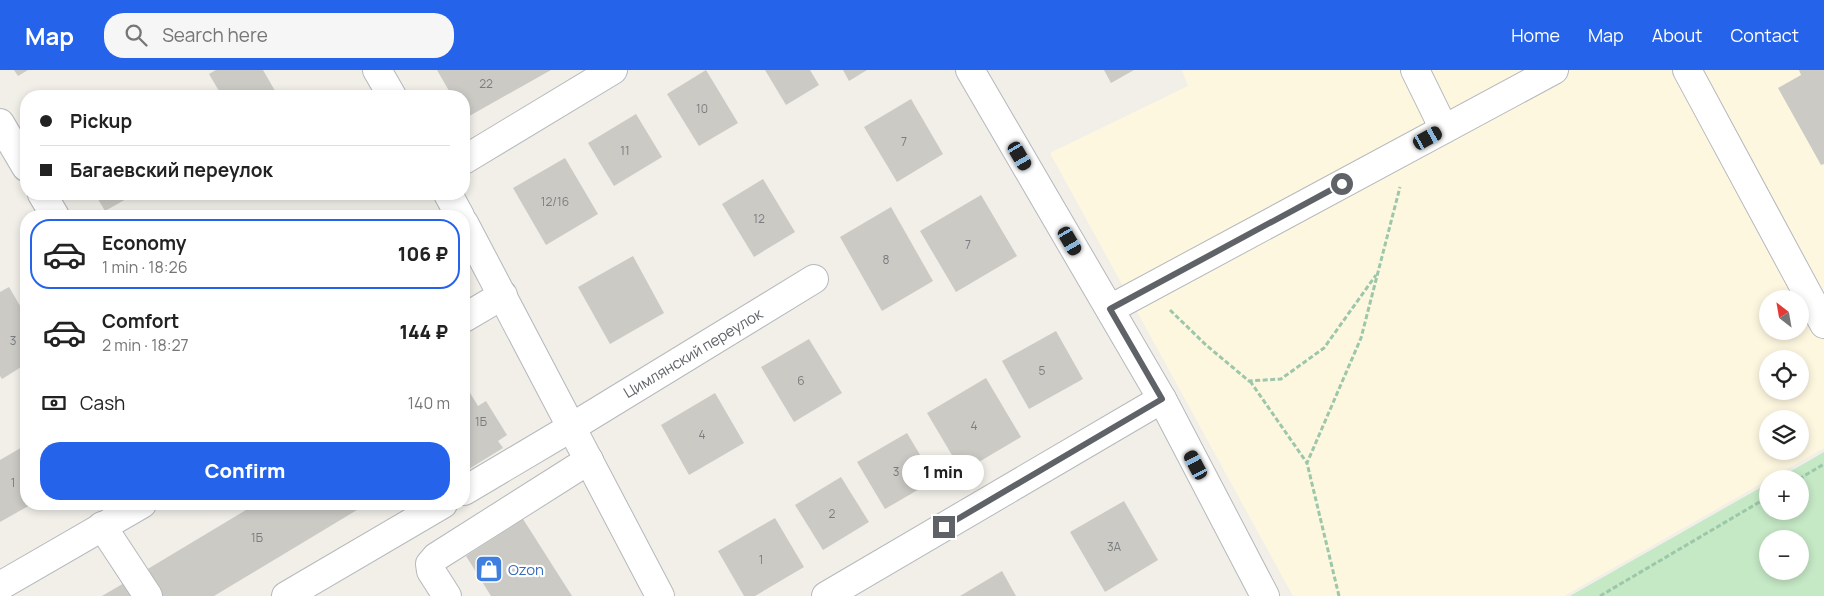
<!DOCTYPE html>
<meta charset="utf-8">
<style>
:root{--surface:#fff;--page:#f6f6f6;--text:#222;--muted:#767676;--line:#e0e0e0;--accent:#2563eb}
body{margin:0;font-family:Manrope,sans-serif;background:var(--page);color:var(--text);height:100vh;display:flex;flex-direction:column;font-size:19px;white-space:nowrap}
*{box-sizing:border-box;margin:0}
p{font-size:16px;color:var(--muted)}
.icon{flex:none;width:28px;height:28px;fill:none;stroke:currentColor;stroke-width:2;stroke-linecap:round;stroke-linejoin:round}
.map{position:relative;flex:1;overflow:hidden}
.drawer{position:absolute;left:20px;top:140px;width:450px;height:300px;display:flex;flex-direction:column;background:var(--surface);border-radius:20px;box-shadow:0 2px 8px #0003}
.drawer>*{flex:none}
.guide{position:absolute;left:20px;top:20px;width:450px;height:110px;border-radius:20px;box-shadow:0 2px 8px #0003;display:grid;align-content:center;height:110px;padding:0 20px;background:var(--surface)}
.needle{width:32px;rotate:329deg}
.tools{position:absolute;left:1759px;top:220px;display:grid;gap:10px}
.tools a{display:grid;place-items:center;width:50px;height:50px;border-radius:50%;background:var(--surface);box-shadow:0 2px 8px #0003;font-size:25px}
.end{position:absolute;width:22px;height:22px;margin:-11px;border:6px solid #5f6368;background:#fff;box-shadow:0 0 0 2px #fff}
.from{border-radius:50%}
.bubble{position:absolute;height:35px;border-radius:18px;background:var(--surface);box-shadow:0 2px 8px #0003;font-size:16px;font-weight:800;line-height:35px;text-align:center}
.car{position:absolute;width:15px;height:30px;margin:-15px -8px;border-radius:6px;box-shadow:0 0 4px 1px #0007;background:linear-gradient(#222 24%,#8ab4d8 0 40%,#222 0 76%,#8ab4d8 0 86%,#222 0)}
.guide b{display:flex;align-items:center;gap:18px;height:48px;font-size:19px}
.guide b+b{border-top:1px solid var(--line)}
.guide i{width:12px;height:12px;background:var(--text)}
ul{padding:9px 0 0;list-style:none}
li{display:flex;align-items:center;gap:15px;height:70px;margin:0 10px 8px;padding:0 10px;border:2px solid transparent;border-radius:20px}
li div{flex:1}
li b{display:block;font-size:19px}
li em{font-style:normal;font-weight:800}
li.current{border-color:var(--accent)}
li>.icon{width:45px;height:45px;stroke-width:1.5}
.pay{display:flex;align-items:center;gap:12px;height:55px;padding:0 20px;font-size:19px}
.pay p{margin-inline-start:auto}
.action{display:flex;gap:10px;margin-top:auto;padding:10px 20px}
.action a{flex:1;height:58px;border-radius:20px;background:var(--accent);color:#fff;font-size:20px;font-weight:800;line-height:58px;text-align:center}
header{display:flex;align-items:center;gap:30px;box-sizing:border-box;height:70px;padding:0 25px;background:var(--accent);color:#fff}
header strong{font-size:24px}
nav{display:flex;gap:28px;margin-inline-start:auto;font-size:18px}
.search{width:350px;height:45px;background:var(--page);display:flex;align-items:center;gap:12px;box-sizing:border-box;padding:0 18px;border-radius:20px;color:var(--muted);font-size:19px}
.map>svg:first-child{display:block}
.commercial{fill:#fef7e0;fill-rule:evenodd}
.green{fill:#c5e8c5;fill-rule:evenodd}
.building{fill:#cccac5}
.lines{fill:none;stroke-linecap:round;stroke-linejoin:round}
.minor-casing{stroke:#b5b8bc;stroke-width:30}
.path{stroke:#9cc7a9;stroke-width:3;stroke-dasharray:5 2.5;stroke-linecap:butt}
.minor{stroke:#fff;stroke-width:28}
.route{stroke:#5f6368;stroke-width:6}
.labels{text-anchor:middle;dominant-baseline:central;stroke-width:4.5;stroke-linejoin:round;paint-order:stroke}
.number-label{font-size:12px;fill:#7a7d7f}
.street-label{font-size:15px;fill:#5f6368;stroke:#fff}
.shop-label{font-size:15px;fill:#366cbe;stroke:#fff;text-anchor:start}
</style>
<header>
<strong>Map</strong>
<div class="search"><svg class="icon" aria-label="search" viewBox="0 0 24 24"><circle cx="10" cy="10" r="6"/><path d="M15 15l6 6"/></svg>Search here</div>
<nav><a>Home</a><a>Map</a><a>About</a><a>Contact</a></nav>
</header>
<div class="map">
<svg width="1824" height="526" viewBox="0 0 1824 526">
<rect width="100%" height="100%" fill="#f1efe8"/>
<!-- commercial -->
<path class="commercial" d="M1182 0H1824V378L1564 526H1293L1050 83 1188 16ZM1768 229H1800V261H1768ZM1768 289H1800V321H1768ZM1768 349H1800V381H1768Z"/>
<!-- green -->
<path class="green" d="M1824 382V526H1570L1767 414 1768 441H1800V409H1777ZM1768 469H1800V501H1768Z"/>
<!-- building -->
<g class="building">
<path d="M14 0H28L18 6Z"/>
<path d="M216 0H263L278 26H222L209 4Z"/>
<path d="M437 0H551L464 49V26H452Z"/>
<path d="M706 0 738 53 699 76 667 24Z"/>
<path d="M765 0H810L819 15 786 35Z"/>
<path d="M843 0H867L849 11Z"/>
<path d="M1104 0H1134L1111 13Z"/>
<path d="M1799 0H1824V94L1821 95 1778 18 1801 5Z"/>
<path d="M911 29 943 84 897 112 864 57Z"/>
<path d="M636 44 662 87 614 116 588 73Z"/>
<path d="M565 88 598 144 546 175 513 118Z"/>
<path d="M763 109 795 162 754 187 722 134Z"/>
<path d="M95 124H135L105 141Z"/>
<path d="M981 125 1017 186 956 222 920 161Z"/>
<path d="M891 137 933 211 882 241 840 167Z"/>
<path d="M633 186 664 243 610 274 578 217Z"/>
<path d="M9 217 26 246V294L2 309 0 306V222Z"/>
<path d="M1056 261 1083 309 1029 339 1002 291Z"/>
<path d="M809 269 842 323 794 352 761 297Z"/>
<path d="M986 308 1021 367 962 402 927 343Z"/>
<path d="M464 313 478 336 486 331 507 365 498 371 503 378 464 402Z"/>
<path d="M715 323 744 373 689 405 661 355Z"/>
<path d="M907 363 935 410 885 439 857 392Z"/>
<path d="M24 376 26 380V434H32L0 452V390Z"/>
<path d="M841 407 869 452 823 480 795 435Z"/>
<path d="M1124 431 1158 490 1105 522 1070 462Z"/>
<path d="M256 434H367L214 526H163L146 500Z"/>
<path d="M775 448 804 497 755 526H744L718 481Z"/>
<path d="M523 449 572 526H491L466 486Z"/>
<path d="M1002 501 1016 526H960Z"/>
<path d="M131 509 141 526H102Z"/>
</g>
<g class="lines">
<!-- minor casing -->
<g class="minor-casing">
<g id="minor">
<path d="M377 0 392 26"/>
<path d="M970 0 1162 329 1265 526"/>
<path d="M1415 0 1444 59"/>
<path d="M1687 0 1824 254"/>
<path d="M0 53 26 97"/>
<path d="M464 90 613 0"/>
<path d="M42 124 55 146"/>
<path d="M448 124 460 146"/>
<path d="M464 153 660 526"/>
<path d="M1110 239 1554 0"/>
<path d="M464 248 503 225"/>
<path d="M464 421 572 357 814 209"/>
<path d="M102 456 148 526"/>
<path d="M0 516 142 434"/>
<path d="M286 526 443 434"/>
<path d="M447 526 431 501 430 494 436 487 589 390"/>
<path d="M826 526 1162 329"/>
</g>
</g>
<!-- path -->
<g class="path">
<path d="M1170 240 1206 275 1249 311 1281 309 1324 278 1376 205"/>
<path d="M1250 311 1307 393"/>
<path d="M1799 409 1824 394"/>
<path d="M1339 526 1307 393 1361 268 1400 117"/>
<path d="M1600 526 1768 427"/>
</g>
<!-- minor -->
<use href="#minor" class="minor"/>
</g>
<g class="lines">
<!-- route -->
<path class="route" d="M944 457 1162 329 1110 239 1342 114"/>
</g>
<!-- icons -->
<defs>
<g id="shop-square" transform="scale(1.4375)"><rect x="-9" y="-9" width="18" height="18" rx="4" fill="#3f7fe0" stroke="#fff"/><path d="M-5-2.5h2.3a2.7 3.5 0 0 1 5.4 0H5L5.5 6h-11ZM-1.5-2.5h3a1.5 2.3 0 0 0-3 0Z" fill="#fff"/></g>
</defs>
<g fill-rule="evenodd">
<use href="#shop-square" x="489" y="499"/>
</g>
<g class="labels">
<!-- number labels -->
<g class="number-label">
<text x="486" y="13">22</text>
<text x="702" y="38">10</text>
<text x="904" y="71">7</text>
<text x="625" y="80">11</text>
<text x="555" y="131">12/16</text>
<text x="759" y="148">12</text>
<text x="968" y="174">7</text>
<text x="886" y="189">8</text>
<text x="13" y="270">3</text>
<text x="1042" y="300">5</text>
<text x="801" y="310">6</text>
<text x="481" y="351">1Б</text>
<text x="974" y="355">4</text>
<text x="702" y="364">4</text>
<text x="896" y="401">3</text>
<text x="13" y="412">1</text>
<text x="832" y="443">2</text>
<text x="257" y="467">1Б</text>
<text x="1114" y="476">3А</text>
<text x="761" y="489">1</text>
</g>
<!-- street labels -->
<g class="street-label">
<text transform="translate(693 283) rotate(-31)">Цимлянский переулок</text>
</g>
<!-- shop labels -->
<g class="shop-label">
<text x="508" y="499">Ozon</text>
</g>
</g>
</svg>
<div class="tools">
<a><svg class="needle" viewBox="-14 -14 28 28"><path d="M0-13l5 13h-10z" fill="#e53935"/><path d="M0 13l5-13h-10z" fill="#767676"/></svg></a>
<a><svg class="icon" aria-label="locate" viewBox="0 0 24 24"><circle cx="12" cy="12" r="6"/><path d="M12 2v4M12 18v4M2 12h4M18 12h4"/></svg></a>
<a><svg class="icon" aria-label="layers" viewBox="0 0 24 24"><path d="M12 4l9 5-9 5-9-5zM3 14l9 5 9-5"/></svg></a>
<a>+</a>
<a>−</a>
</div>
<i class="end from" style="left:1342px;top:114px"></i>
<i class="end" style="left:944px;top:457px"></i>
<div class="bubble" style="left:902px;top:385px;width:82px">1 min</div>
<i class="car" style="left:1428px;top:68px;rotate:61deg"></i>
<i class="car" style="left:1020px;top:86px;rotate:150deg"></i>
<i class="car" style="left:1070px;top:171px;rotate:150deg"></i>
<i class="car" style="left:1196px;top:395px;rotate:332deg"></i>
<div class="guide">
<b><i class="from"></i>Pickup</b>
<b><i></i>Багаевский переулок</b>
</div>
<section class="drawer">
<ul>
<li class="current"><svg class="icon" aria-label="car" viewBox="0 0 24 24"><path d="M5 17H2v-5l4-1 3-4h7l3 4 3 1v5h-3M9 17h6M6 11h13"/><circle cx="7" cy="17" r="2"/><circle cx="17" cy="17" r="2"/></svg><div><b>Economy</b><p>1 min · 18:26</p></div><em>106 ₽</em></li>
<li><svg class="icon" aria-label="car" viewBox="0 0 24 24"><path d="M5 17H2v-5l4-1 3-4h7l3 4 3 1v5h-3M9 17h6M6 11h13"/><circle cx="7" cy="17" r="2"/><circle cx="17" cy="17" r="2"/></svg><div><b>Comfort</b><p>2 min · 18:27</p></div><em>144 ₽</em></li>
</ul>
<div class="pay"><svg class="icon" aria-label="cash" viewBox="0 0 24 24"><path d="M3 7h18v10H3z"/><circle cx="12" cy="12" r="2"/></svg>Cash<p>140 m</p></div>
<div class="action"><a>Confirm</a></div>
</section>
</div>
